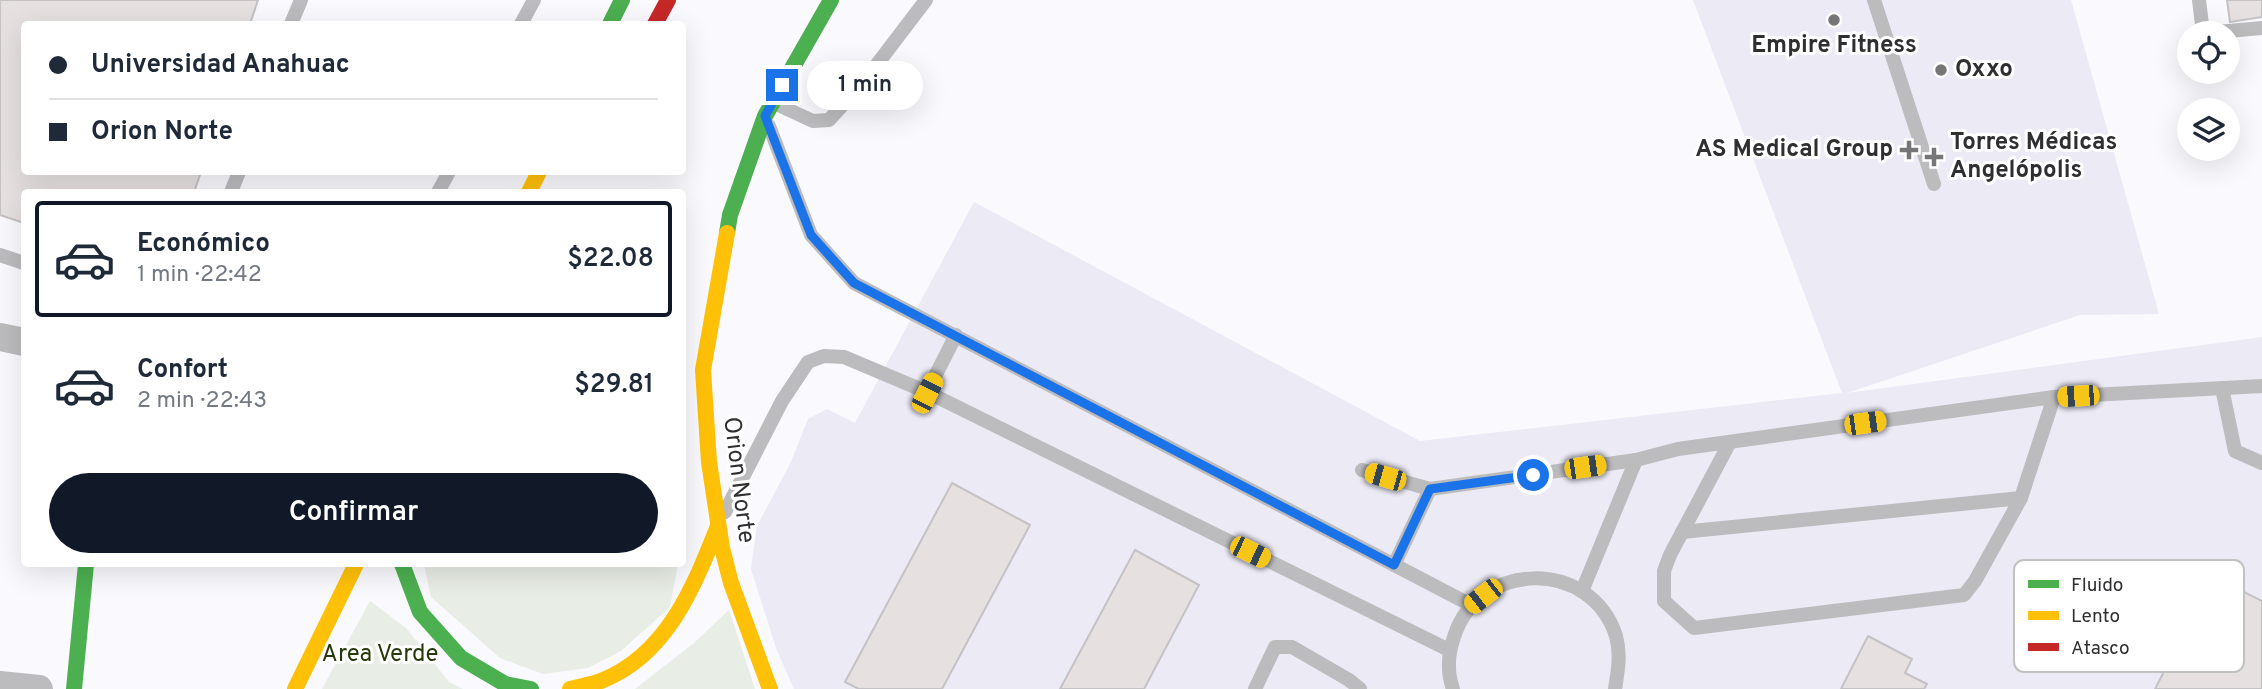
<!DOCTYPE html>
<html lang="es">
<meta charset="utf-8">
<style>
:root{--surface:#fff;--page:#f6f6f7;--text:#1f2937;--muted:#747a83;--line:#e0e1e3;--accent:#111827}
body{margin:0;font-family:Overpass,sans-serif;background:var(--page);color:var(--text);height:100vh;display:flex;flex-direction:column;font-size:26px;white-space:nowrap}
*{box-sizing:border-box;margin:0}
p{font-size:23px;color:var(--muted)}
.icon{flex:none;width:38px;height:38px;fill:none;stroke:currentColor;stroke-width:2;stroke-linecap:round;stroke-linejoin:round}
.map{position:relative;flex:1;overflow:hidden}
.panel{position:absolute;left:21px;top:189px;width:665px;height:378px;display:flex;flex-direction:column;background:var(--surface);border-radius:7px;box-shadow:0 7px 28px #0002}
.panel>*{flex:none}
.guide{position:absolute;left:21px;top:21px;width:665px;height:154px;border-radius:7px;box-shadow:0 7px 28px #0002;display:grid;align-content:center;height:154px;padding:0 28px;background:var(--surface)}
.buttons{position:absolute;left:2177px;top:21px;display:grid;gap:14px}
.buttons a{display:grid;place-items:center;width:63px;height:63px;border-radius:50%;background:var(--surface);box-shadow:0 7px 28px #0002;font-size:35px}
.end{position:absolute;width:32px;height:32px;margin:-16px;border:9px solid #1a73e8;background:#fff;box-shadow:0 0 0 4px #fff}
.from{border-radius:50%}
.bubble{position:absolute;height:49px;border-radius:24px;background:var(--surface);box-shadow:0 7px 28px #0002;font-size:23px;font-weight:600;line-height:49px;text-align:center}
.car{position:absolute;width:21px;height:42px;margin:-21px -10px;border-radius:9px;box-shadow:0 0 5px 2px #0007;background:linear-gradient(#f5c518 24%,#345 0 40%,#f5c518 0 76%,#345 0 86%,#f5c518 0)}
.guide b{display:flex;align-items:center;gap:24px;height:66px;font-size:26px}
.guide b+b{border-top:2px solid var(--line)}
.guide i{width:18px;height:18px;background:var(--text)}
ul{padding:12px 0 0;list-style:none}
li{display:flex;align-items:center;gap:21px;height:116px;margin:0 14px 10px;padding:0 14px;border:4px solid transparent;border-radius:7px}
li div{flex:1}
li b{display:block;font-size:26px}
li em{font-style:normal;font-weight:600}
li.selected{border-color:var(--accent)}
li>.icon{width:63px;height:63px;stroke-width:1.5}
.primary-button{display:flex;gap:14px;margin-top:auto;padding:14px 28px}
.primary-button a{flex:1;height:80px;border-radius:42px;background:var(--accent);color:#fff;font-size:28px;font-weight:600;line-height:80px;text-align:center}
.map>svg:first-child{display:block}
.built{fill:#ebeaf5}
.green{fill:#e8ede5}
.building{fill:#e6e0e1;stroke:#c4c2c4;stroke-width:2}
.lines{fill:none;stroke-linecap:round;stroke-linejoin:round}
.lane{stroke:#bcbbbd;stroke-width:14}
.street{stroke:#bcbbbd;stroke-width:28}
.fast{stroke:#4caf50;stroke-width:16}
.slow{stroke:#ffc107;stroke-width:16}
.jam{stroke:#c62828;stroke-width:16}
.route{stroke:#1a73e8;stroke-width:9}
.poi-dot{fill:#767679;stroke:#fff;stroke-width:2.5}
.labels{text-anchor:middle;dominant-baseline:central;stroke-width:6;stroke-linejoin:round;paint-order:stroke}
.poi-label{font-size:24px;font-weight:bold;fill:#2f2f32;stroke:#fff;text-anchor:start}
.street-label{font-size:24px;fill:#2f2f32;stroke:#fff}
.park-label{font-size:24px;fill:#27390b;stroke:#fff}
.key{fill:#fff;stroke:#c1c1c2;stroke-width:2}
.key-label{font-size:19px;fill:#2f2f32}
</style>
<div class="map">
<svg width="2262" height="689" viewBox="0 0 2262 689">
<rect width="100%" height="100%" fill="#f9f9fe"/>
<!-- built -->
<path class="built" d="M1693 0H2071L2159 314 2080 315 1847 393 2262 337V689H794L776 648 751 569 757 526 791 462 808 419 827 409 855 423 974 202 1420 441 1842 393Z"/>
<!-- green -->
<g class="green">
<path d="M424 564H678L670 607 621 651 588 668 543 674 500 658 431 597Z"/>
<path d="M370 601 406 628 449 682 463 689H322Z"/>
<path d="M729 610 755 689H635L694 643Z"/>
</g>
<!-- building -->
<g class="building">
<path d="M0 0H258L250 24H24V172H201L194 192H24V223L0 215Z"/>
<path d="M2227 0H2262V17L2230 22Z"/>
<path d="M952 483 1030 525 942 689H859L845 682Z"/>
<path d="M1135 550 1199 585 1144 689H1060Z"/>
<path d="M2213 576 2262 601V689H2155Z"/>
<path d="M1868 636 1912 659 1905 673 1927 684 1924 689H1841Z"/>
</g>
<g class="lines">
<!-- lane -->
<g class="lane">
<path d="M1874 0 1934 184"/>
<path d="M2199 0 2203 33"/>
<path d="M291 24 301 0"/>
<path d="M521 24 534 0"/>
<path d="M2206 33 2262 28"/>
<path d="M774 103 813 121 829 120 862 84 926 0"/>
<path d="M769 126 811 235 854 283 1471 605"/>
<path d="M231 192 239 172"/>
<path d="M438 192 449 172"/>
<path d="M0 255 24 263"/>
<path d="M2222 388 2235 451 2262 463"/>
<path d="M927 392 956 335"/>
<path d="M1730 442 1670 555 1664 571V601L1694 628 1964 595 1975 581 2021 498 2054 397"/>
<path d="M1362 470 1430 489 1636 460"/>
<path d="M725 512 782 401 808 362 824 356 844 357 927 392 1449 650"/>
<path d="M1682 532 2021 498"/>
<path d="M1394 565 1430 489"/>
<path d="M1582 591 1636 460 1678 449 2054 397 2262 386"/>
<path d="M1255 689 1275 647H1292L1349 680 1360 689"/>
<path d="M1453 689C1447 672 1448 654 1454 637 1478 560 1591 558 1616 636 1621 654 1618 671 1615 689"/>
</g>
<!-- street -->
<g class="street">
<path d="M0 337 24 342"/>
<path d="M0 685 39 689"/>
</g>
<!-- fast -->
<g class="fast">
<path d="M610 24 622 0"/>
<path d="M727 233 730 215 765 116 831 0"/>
<path d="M402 564 420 612 461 658 505 684 531 689"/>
<path d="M74 689 86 564"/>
</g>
<!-- slow -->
<g class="slow">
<path d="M529 192 539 172"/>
<path d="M727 233 703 370 709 462 722 548 731 583 770 689"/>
<path d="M295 689 356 564"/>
<path d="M570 689C580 686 591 685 601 681 667 655 694 587 718 526"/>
</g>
<!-- jam -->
<path class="jam" d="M655 24 668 0"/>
</g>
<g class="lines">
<!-- route -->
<path class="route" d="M782 85 765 116 811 235 854 283 1394 565 1430 489 1533 475"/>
</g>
<!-- markers -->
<g class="poi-dot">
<circle cx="1834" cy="20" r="7"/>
<circle cx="1941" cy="70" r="7"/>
<path d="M1905.5 139.5h7v7h7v7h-7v7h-7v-7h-7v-7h7z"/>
<path d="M1930.5 146.5h7v7h7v7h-7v7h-7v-7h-7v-7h7z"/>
</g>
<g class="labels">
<!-- poi labels -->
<g class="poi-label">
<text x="1834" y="46" text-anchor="middle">Empire Fitness</text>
<text x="1955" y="70">Oxxo</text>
<text x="1950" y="143">Torres Médicas<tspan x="1950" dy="28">Angelópolis</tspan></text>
<text x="1893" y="150" text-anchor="end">AS Medical Group</text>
</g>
<!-- street labels -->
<g class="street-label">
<text transform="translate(738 480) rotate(83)">Orion Norte</text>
</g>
<!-- park labels -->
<g class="park-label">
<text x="380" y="655">Area Verde</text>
</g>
</g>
<!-- legend -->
<rect x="2014" y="560" width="230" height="112" rx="10" class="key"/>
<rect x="2028" y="580" width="31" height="8" fill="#4caf50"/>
<rect x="2028" y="611" width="31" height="9" fill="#ffc107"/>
<rect x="2028" y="643" width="31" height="8" fill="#c62828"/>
<g class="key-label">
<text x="2071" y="591">Fluido</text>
<text x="2071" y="622">Lento</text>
<text x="2071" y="654">Atasco</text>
</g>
</svg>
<div class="buttons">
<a><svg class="icon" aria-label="locate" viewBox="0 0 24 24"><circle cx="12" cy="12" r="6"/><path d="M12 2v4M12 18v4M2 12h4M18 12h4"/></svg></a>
<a><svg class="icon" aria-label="layers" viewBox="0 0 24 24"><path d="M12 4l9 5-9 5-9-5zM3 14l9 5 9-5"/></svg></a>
</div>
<i class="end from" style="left:1533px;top:475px"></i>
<i class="end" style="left:782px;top:85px"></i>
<div class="bubble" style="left:807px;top:61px;width:116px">1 min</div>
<i class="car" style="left:927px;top:393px;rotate:27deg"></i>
<i class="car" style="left:2078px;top:396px;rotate:267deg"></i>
<i class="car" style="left:1865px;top:423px;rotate:82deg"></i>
<i class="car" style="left:1585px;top:467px;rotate:82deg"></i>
<i class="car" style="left:1385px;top:477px;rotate:286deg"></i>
<i class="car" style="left:1250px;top:552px;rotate:116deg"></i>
<i class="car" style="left:1483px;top:596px;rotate:232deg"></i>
<div class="guide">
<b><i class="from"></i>Universidad Anahuac</b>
<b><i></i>Orion Norte</b>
</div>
<section class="panel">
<ul>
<li class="selected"><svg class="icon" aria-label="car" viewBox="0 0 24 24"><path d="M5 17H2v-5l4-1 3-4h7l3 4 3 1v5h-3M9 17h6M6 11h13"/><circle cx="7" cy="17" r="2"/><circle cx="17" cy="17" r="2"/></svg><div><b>Económico</b><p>1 min · 22:42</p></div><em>$22.08</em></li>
<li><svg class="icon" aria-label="car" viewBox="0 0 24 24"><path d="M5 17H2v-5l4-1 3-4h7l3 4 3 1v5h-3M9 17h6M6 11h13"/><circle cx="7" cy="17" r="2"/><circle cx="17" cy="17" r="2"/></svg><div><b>Confort</b><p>2 min · 22:43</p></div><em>$29.81</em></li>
</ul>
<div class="primary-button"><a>Confirmar</a></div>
</section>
</div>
